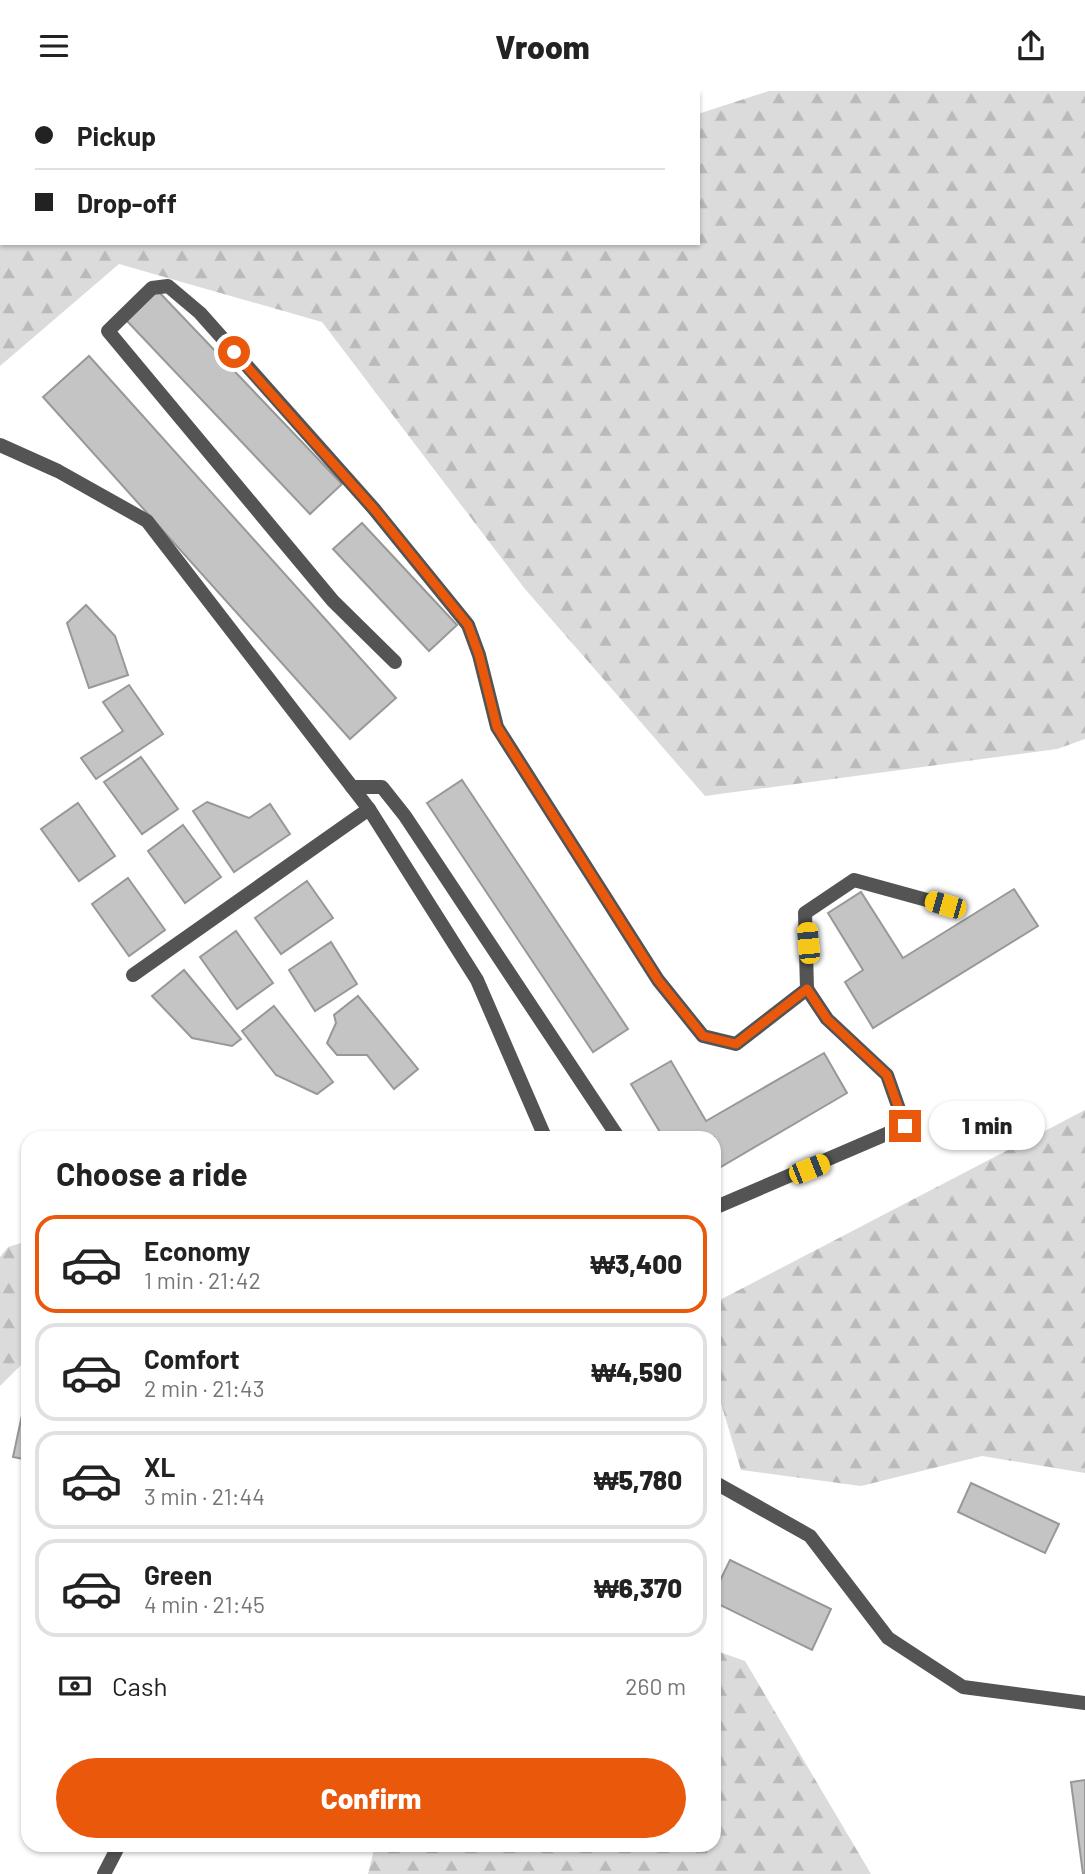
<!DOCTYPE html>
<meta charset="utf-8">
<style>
:root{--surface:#fff;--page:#f2f2f2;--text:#222;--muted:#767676;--line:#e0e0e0;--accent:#ea580c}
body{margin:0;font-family:Barlow,sans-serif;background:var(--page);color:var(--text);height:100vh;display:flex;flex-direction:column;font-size:26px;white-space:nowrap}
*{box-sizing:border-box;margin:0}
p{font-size:23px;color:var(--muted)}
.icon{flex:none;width:38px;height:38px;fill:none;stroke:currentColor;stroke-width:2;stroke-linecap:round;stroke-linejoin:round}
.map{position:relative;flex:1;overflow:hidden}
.sheet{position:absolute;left:21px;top:1040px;width:700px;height:721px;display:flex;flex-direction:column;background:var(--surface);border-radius:21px;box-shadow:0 2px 5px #0004}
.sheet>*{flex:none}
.guide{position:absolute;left:0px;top:0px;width:700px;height:154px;box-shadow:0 2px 5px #0004;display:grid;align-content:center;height:154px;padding:0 35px;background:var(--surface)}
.end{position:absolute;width:32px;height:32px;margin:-16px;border:9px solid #ea580c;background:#fff;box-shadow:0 0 0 4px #fff}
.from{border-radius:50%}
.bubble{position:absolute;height:49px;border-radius:24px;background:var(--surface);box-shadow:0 2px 5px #0004;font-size:23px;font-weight:800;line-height:49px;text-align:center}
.car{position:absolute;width:21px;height:42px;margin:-21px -10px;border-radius:9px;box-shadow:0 0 5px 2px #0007;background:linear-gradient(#f5c518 24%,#345 0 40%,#f5c518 0 76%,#345 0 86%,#f5c518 0)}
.guide b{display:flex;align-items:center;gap:24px;height:66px;font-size:26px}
.guide b+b{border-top:2px solid var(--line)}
.guide i{width:18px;height:18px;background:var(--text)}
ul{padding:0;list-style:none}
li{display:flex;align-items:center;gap:21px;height:98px;margin:0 14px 10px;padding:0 21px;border:4px solid var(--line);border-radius:21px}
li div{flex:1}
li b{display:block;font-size:26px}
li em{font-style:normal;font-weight:800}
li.on{border-color:var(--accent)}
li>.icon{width:63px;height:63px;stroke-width:1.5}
h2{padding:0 35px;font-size:32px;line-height:84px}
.pay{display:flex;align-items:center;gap:18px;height:77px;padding:0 35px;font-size:26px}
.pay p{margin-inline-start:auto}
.primary-button{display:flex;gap:14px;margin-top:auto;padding:14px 35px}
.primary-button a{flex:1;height:80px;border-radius:42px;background:var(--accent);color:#fff;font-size:28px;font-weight:800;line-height:80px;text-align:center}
header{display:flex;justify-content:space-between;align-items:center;height:91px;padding:0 35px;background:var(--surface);font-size:32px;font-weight:800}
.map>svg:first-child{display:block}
.forest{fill:url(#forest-firs)}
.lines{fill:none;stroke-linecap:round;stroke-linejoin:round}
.stream{stroke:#a2a2a2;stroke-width:9}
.building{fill:#c4c4c4;stroke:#989898;stroke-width:2}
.lane{stroke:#545454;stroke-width:14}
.street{stroke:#545454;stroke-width:14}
.route{stroke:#ea580c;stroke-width:9}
</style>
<header><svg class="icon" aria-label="menu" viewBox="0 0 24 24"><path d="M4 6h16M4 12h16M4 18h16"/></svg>Vroom<svg class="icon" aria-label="share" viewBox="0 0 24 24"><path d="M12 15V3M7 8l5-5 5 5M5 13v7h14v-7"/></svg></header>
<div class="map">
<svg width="1085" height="1783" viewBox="0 0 1085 1783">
<defs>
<pattern id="forest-firs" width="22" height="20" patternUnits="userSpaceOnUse" patternTransform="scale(1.75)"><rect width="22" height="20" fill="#dbdbdb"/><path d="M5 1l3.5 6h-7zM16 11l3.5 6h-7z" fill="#bababa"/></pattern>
</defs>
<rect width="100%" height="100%" fill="#fff"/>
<!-- forest -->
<g class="forest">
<path d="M769 0H1085V648L1057 658 705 705 525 498 322 231 119 173 0 275V70L2 152H698V23Z"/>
<path d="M1085 1019V1382L982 1365 861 1395 741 1379 714 1289V1212Z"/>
<path d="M28 1150V1267L0 1295V1166L8 1156Z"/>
<path d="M714 1559 745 1570 871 1783H368L375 1754H714Z"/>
</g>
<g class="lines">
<!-- stream -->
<g class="stream">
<path d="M58 2 59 0"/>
<path d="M0 24H2"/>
</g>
</g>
<!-- building -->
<g class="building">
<path d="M414 0H553L414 2Z"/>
<path d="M157 199 342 393 310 423 126 229Z"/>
<path d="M89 265 396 607 350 648 43 306Z"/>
<path d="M362 432 457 534 429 560 333 458Z"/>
<path d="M86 514 115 545 128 584 89 597 67 532Z"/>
<path d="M129 594 163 643 96 688 81 667 123 640 103 611Z"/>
<path d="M141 666 178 718 142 743 104 691Z"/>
<path d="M462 689 628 938 593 961 427 712Z"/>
<path d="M207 711 249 727 270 713 290 743 234 781 193 720Z"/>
<path d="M78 712 115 765 79 790 41 738Z"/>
<path d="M183 734 221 786 185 812 148 760Z"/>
<path d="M128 787 165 839 129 865 92 813Z"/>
<path d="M307 790 333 827 281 863 255 827Z"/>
<path d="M1014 798 1038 835 873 937 845 891 863 879 828 822 861 801 903 867Z"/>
<path d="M236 840 273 892 237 918 200 866Z"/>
<path d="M331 851 357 893 315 920 289 879Z"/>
<path d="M184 879 241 948 232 955 192 947 152 905Z"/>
<path d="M358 905 418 978 394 998 367 964H337L327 952 336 932 334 924Z"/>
<path d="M274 915 333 991 317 1003 276 984 242 940Z"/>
<path d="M824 962 847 1002 714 1080V1046H663L631 993 671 970 706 1030Z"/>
<path d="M28 1296V1369L13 1366Z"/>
<path d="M971 1392 1059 1433 1045 1462 958 1421Z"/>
<path d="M730 1469 831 1518 812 1559 714 1511V1502Z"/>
<path d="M1085 1689V1783H1083L1071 1691Z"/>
</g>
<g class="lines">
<!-- lane -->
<g class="lane">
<path d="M372 0V2"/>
<path d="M622 2 625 0"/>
<path d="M395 571 333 510 108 240 152 197 168 195 200 222 374 418 468 534 479 564 497 636 658 889 703 945 736 953 807 898 827 928 887 984 905 1035 714 1117"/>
<path d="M352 696H382L405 725 618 1046"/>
<path d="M133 884 369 718"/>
<path d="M807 898 805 822 854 789 945 814"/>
<path d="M104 1783 119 1754"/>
</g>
<!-- street -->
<g class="street">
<path d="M0 354 58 380 147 430 369 718 477 889 545 1046"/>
<path d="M714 1391 810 1445 888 1547 963 1596 1085 1612"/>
</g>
</g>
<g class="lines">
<!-- route -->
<path class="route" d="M234 261 374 418 468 534 479 564 497 636 658 889 703 945 736 953 807 898 827 928 887 984 905 1035"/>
</g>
</svg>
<i class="end from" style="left:234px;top:261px"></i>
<i class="end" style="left:905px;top:1035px"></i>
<div class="bubble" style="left:929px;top:1010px;width:116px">1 min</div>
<i class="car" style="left:945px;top:814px;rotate:286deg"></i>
<i class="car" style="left:808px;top:852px;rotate:355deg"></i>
<i class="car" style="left:809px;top:1078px;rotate:68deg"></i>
<div class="guide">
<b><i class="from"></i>Pickup</b>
<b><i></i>Drop-off</b>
</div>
<section class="sheet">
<h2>Choose a ride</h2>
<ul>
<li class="on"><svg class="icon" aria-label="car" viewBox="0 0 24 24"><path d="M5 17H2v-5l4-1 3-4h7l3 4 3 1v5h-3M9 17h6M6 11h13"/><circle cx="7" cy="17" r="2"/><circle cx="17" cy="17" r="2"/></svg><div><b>Economy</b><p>1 min · 21:42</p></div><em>₩3,400</em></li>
<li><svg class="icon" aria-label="car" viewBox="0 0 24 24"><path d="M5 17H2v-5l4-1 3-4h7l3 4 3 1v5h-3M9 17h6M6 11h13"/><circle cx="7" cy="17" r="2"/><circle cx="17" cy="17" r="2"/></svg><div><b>Comfort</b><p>2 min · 21:43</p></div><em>₩4,590</em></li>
<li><svg class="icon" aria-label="car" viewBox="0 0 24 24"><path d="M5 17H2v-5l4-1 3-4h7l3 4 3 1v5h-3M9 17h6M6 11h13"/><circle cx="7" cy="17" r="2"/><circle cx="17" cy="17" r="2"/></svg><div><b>XL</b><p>3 min · 21:44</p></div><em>₩5,780</em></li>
<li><svg class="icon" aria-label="car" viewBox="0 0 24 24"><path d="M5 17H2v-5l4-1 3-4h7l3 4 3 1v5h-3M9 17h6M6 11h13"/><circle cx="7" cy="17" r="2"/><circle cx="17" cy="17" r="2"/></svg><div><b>Green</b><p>4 min · 21:45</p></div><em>₩6,370</em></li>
</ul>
<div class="pay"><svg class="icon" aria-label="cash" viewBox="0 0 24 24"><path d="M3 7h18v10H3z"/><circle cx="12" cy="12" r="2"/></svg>Cash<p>260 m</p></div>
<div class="primary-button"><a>Confirm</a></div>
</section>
</div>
